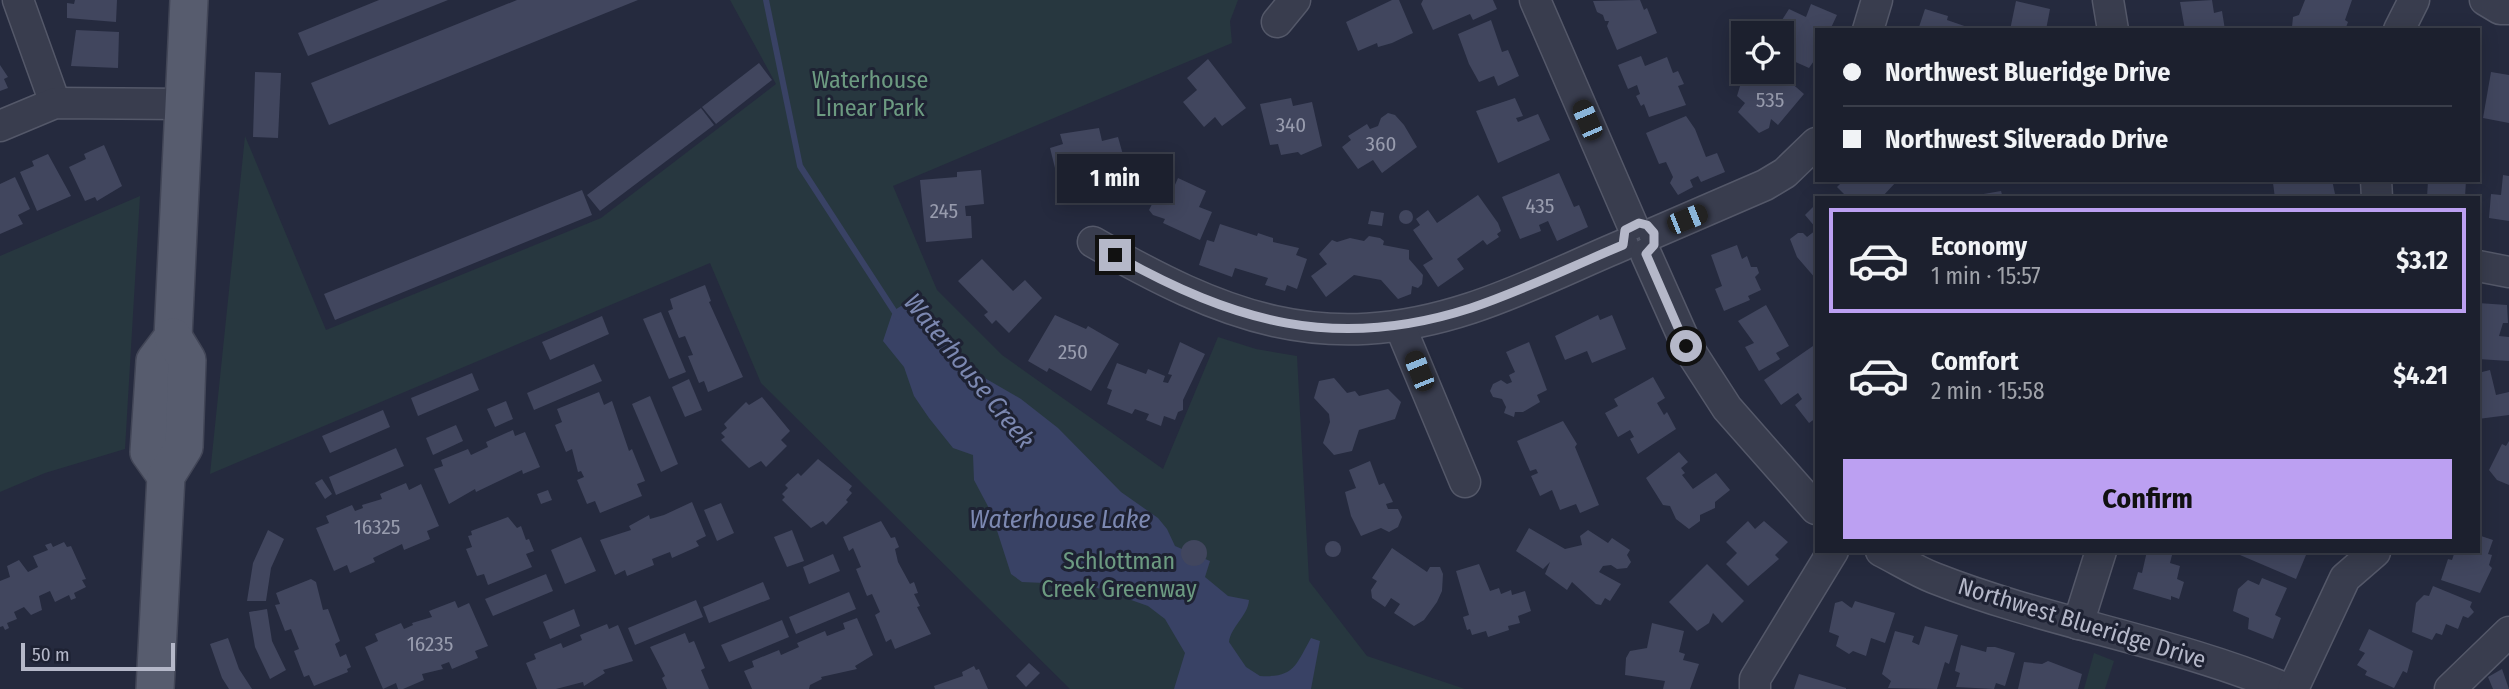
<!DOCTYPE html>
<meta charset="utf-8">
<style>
:root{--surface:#1c202e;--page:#292d3a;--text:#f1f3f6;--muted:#a0a3aa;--line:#3a3e4a;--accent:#bca0f2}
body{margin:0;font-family:"Fira Sans Condensed",sans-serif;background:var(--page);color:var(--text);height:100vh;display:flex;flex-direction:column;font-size:26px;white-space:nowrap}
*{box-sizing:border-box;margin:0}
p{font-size:23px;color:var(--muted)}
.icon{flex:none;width:38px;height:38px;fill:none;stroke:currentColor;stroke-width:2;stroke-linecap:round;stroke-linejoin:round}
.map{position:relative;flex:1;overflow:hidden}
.details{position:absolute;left:1815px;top:196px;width:665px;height:357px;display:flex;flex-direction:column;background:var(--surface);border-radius:0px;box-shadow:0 4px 18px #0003,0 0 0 2px var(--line)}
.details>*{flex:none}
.top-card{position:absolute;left:1815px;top:28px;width:665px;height:154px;border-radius:0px;box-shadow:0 4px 18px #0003,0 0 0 2px var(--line);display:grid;align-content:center;height:154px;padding:0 28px;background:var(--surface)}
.buttons{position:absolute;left:1731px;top:21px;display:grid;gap:14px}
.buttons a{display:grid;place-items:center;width:63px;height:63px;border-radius:0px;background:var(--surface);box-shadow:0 4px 18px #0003,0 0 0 2px var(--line);font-size:35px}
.scale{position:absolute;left:21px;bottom:18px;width:154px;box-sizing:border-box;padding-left:7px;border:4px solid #b5b8c9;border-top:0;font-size:19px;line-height:24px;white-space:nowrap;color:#b5b8c9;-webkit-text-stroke:5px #1e2233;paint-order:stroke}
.end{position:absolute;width:32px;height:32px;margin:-16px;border:9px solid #b5b8c9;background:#111;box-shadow:0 0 0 4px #111}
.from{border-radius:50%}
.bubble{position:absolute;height:49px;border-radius:0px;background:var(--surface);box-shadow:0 4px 18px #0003,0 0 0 2px var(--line);font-size:23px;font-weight:700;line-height:49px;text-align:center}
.car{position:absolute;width:21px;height:42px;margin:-21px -10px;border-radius:9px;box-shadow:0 0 5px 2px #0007;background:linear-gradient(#222 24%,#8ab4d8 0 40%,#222 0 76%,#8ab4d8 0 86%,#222 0)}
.top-card b{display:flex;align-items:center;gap:24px;height:66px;font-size:26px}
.top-card b+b{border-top:2px solid var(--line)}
.top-card i{width:18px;height:18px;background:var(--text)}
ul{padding:12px 0 0;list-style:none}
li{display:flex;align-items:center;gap:21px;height:105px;margin:0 14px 10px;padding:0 14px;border:4px solid transparent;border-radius:0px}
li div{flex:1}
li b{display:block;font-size:26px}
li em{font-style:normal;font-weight:700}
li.selected{border-color:var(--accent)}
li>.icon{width:63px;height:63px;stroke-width:1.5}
.action{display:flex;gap:14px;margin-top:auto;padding:14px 28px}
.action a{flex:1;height:80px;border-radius:0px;background:var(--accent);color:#111;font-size:28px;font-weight:700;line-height:80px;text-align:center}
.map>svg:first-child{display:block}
.green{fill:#27373f}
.water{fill:#394265}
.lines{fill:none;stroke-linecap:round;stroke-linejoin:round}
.stream{stroke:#394265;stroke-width:6}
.building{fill:#41465e}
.minor-casing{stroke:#545869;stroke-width:33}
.major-casing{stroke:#424657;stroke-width:40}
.minor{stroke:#393d4e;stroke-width:30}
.major{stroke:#575c6e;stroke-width:37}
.route{stroke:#b5b8c9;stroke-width:9}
.labels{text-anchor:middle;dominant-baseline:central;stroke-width:6;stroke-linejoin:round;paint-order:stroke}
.number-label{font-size:21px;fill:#989cae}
.park-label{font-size:24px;fill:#6c9a81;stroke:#1e2233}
.street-label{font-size:24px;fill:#b5b8c9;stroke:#1e2233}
.water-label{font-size:26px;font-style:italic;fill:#7c88b1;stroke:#1e2233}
</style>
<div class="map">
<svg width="2509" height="689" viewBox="0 0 2509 689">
<rect width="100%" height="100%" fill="#252a3e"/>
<!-- green -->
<g class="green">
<path d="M730 0H1238L1230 21 1232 43 893 186 937 290 1002 355 1163 469 1218 337 1256 349 1297 356 1309 581 1367 656 1465 689H1070L761 383 710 263 210 474 245 136 326 330 601 218 776 84Z"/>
<path d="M140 196 125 449 45 473 0 492V256Z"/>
<path d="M2094 653 2114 661 2105 689H2084Z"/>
</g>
<!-- water -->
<path class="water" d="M906 303 916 309H927L976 373 1021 399 1058 428 1121 492 1158 518 1167 529 1175 546 1210 561 1205 577 1228 596 1249 600C1248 616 1231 626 1229 642L1246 667 1260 676C1294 678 1296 665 1311 638L1320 641 1311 689H1174L1185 653 1165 619 1148 606 1089 585 1022 582 1011 574 991 512 974 480 973 455 953 448 929 418 914 396 904 367 883 341 893 311Z"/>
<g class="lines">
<!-- stream -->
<path class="stream" d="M766 0 800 166 898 317"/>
</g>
<!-- building -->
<g class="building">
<path d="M75 0H117L116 22 67 18V3L74 4Z"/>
<path d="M379 0H448L308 56 298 33Z"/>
<path d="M517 0H638L329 125 311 83Z"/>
<path d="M1392 0H1399L1413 33 1392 43 1378 47 1377 43 1358 51 1346 22Z"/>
<path d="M1423 0H1493L1497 9 1473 20 1470 14 1433 30 1421 4Z"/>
<path d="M1640 0 1644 10 1647 8 1657 33 1617 50 1607 26 1609 21H1605L1603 15 1597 12 1593 1Z"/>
<path d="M2212 0 2214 13 2222 11 2225 30H2185L2180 2Z"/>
<path d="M2305 0H2352L2345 20 2348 22 2345 30H2300L2292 27 2293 17 2299 15Z"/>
<path d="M2016 1 2050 9 2046 30H2010Z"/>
<path d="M1811 4 1837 15 1830 30H1816V58L1809 68 1782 56 1786 45 1782 43V33L1775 31 1789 9 1806 17Z"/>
<path d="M1925 9 1948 16 1947 20 1976 30H1918Z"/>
<path d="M1491 20 1502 52 1508 50 1519 76 1498 86 1494 76 1479 82 1469 64 1458 34Z"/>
<path d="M76 30 119 32 118 68 71 66Z"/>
<path d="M1641 56 1645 66 1667 57 1673 73 1678 71 1684 84 1678 86 1686 105 1649 117 1644 104 1641 106 1636 96 1640 94 1637 85 1628 89 1618 65Z"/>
<path d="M1208 59 1246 108 1222 126 1215 117 1204 127 1183 102 1197 90 1187 78Z"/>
<path d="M759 63 772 80 716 124 702 107Z"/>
<path d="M0 65 8 77 4 79 8 88 0 91Z"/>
<path d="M255 72 281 73 278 138 253 137Z"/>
<path d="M1758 72 1773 84 1781 74 1804 94 1778 125 1771 119 1769 128 1759 133 1738 112 1745 103 1737 96 1740 86Z"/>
<path d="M2491 72 2509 75V123L2483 118Z"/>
<path d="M1291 98 1293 106 1312 102 1322 146 1301 155 1298 152 1281 155 1278 144 1270 145 1260 104Z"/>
<path d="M1515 98 1523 116 1516 118 1518 122 1538 114 1550 140 1498 163 1476 111Z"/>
<path d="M701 108 714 125 600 211 587 195Z"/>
<path d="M1388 113 1395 115 1404 125 1417 147 1382 173 1373 160 1358 169 1342 147 1351 140 1348 136 1367 124 1370 129 1378 126 1381 118Z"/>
<path d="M1686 116 1695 129 1706 157 1717 153 1725 172 1701 182 1698 176 1690 180 1693 187 1678 195 1670 183 1673 177 1666 162 1659 164 1646 133Z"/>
<path d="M1099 128 1102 141 1118 137 1125 162 1095 170 1087 177 1081 171 1057 176 1050 148 1063 144 1060 134Z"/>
<path d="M104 145 122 186 97 201 95 197 85 201 69 167 86 159 84 154Z"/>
<path d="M48 154 71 196 37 211 20 172 34 166 32 161Z"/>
<path d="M981 170 984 204 965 206 966 216H971L972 238 926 242 920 180 957 177V172Z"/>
<path d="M1559 173 1574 207 1579 205 1588 227 1557 241 1548 221 1539 225 1541 231 1520 239 1502 197Z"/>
<path d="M2503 175 2509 176V221L2489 218 2491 194 2501 195Z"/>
<path d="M15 177 30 209 18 215 23 224 0 234V184Z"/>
<path d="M1178 178 1206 191 1199 207 1212 212 1200 240 1163 223 1165 219 1153 215 1149 210 1163 183 1174 187Z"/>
<path d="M1844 180H1898L1881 198H1848L1837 187Z"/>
<path d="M2280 180H2332L2335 194 2334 198H2275L2273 183Z"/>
<path d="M2428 180H2466L2465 198H2427Z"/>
<path d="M582 190 592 215 335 320 324 294Z"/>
<path d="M2001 191 2003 198H1972V196Z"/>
<path d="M1478 195 1498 223 1501 231 1497 234 1499 237 1487 245 1483 240 1457 259 1464 269 1438 287 1423 265 1433 259 1413 230 1420 225 1416 219 1428 210 1437 223Z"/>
<path d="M1816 204V228L1805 215Z"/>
<circle cx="1406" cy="217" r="7"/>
<path d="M1371 211 1384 213 1382 226 1368 224Z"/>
<path d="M1220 224 1257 236 1258 233 1273 238V242L1299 248 1296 255 1307 259 1297 289 1287 285 1285 291 1265 285 1268 278 1235 268 1232 277 1199 265 1207 240 1214 242Z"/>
<path d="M1816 230V279L1797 257 1790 239 1798 233H1803L1807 237Z"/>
<path d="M1369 236 1380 238 1384 241 1383 245 1409 250V259L1423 275 1422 284 1418 288 1412 286 1411 294 1398 299 1381 280 1354 275 1326 297 1311 276 1327 264 1319 254 1332 240 1337 242 1350 238 1364 241Z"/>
<path d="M1737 245 1742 259 1747 256 1751 267H1757L1759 273 1755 277 1761 290 1748 296 1750 300 1724 311 1715 289 1722 286 1711 255Z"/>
<path d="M982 259 1013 291 1025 280 1042 298 1009 333 996 320 992 324 984 315 988 312 958 281Z"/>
<path d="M705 285 711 301 709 302 743 377 708 392 704 381 699 383 688 356 693 355 685 336 679 338 668 311 673 309 670 299Z"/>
<path d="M2478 303 2507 305 2508 323H2503L2499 336 2509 337V361L2478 359Z"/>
<path d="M1766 305 1789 346 1776 353 1780 359 1759 371 1745 347 1754 343 1738 321Z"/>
<path d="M661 312 686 372 669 379 643 319Z"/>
<path d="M1055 315 1086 329 1088 326 1119 344 1091 391 1049 368 1047 372 1028 361Z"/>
<path d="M1598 315 1600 320 1612 315 1626 349 1592 363 1587 351 1565 360 1555 336Z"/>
<path d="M602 316 609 334 550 360 542 342Z"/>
<path d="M1180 342 1205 354 1183 400V410L1178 412 1175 420 1164 416 1161 426 1146 420 1149 414 1135 409 1132 414 1107 404 1112 390 1107 388 1117 363 1146 374 1148 369 1165 376 1163 382 1168 383 1172 375 1168 374Z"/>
<path d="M1529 342 1547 390 1537 395 1540 402 1523 412H1515L1514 417 1504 413 1506 407 1502 399 1493 397 1490 391 1493 384 1501 380 1507 384 1512 382 1509 375 1515 372 1506 352Z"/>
<path d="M1813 346 1816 351V418L1809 423 1795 405 1802 399 1798 393 1781 405 1764 380Z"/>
<path d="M594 364 602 381 534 410 527 393Z"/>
<path d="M2490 370 2496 395 2509 392V415L2478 419V373Z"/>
<path d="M472 373 479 390 418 416 411 398Z"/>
<path d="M1653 377 1665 398 1657 403 1664 415 1667 412 1676 429 1638 454 1630 439 1634 437 1630 430 1618 437 1605 413 1618 406 1614 399Z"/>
<path d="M1334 378 1347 393 1355 391 1359 396 1388 389 1401 402 1395 419 1359 430 1352 451 1334 455 1323 443 1330 422 1329 414 1314 398 1319 381Z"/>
<path d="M689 379 702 410 685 417 672 387Z"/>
<path d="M599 392 604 405 612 401 629 451 632 449 645 481 637 484 642 496 600 513 595 501 587 504 577 480 584 477 581 471 578 472 572 449 566 452 555 425 562 422 557 409Z"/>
<path d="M650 396 678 464 661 472 632 404Z"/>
<path d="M762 397 790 431 781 440 787 446 766 467 761 461 749 468 721 440 725 437 721 433 727 428 724 424 746 402 749 405Z"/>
<path d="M506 401 513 419 495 427 487 409Z"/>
<path d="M383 410 390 427 330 453 322 436Z"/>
<path d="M1563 421 1577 444 1575 447 1599 505 1580 513 1576 504 1560 510 1552 490 1540 496 1531 476 1538 473 1536 469 1530 471 1517 441Z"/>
<path d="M456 425 463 441 433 455 426 438Z"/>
<path d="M513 430 515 436 525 432 540 467 523 474 522 470 476 492 475 489 449 504 434 469 443 466 441 460 468 449 471 455 488 447 486 442Z"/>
<path d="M2509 441V485L2497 480 2489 470 2502 444 2506 446Z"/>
<path d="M396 448 404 466 336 495 329 477Z"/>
<path d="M1679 452 1688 462 1681 468 1685 473 1682 475 1693 489 1716 473 1730 490 1715 502V508L1700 515V521L1689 529 1676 519 1670 506 1663 505 1646 478Z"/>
<path d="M818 459 852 486 849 490 852 493 846 500 848 502 826 525 823 521 811 528 782 500 785 497 782 494 788 488 785 485 798 473 801 476Z"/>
<path d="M1370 461 1379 485 1384 483 1393 502 1386 504 1388 509H1398L1402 517 1398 527 1389 532 1381 528 1361 536 1351 516 1345 492 1356 488 1349 470Z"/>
<path d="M322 479 332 494 325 499 315 483Z"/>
<path d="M406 483 409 490 421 484 439 526 427 531 430 539 404 550 402 544 373 558 375 562 350 573 347 565 334 571 316 528 329 523 326 516 352 505 355 511 363 508 362 505 382 499 380 494Z"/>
<path d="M548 490 552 500 541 504 537 494Z"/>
<path d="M692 502 706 536 696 541 699 546 672 558 670 552 652 559 654 565 627 576 625 570 615 575 600 540 631 530 629 526 649 515 650 519 664 515Z"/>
<path d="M721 503 734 533 717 541 704 510Z"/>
<path d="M508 517 517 528 521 526 526 540 529 539 534 551 526 554 532 567 488 585 484 574 477 576 466 549 472 547 468 536 472 535 471 531Z"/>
<path d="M881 521 891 538 895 537 899 547 895 549 898 562 910 584 914 582 918 593 914 594 920 606 917 607 931 634 895 649 891 639 886 642 875 615 880 612 872 594 867 596 856 569 861 567 853 548 849 551 843 537Z"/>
<path d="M1748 521 1755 529 1764 521 1788 542 1775 555 1779 559 1748 586 1726 564 1737 553 1726 542Z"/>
<path d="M1529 528 1565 549 1582 545 1580 536 1588 530 1608 543 1612 538 1630 550 1627 555 1631 562 1627 568 1617 569 1611 565 1603 566 1599 572 1621 584 1610 601 1605 598 1601 605 1596 604 1572 582 1567 590 1545 574 1550 562 1543 569 1516 551Z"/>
<path d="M268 530 284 539 271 568 266 601H247L253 563Z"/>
<path d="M792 530 804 561 787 567 774 537Z"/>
<path d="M2478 535 2493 540 2488 554 2492 555 2489 565 2492 568 2480 593 2441 580 2448 559 2452 560 2455 551H2478Z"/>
<path d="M581 537 596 571 565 584 551 550Z"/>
<circle cx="1194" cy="553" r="13"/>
<circle cx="1333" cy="549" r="8"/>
<path d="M64 542 67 547 71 546 86 579 82 580 86 587 74 593 76 598 71 600 69 595 55 602 50 591 39 596 42 610 31 615 24 607 14 612 17 619 7 623 9 628 5 630 3 626 0 627V581L10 577 7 566 19 560 28 572 38 567 33 556 48 550 45 545 51 543 53 547Z"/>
<path d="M1392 548 1427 572 1430 567H1440L1443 574 1442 591 1437 602 1424 620 1414 626 1394 613 1400 604 1391 598 1385 607 1372 598 1371 590 1377 581 1372 578Z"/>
<path d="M2147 551H2173L2170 563 2180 566 2177 579 2184 582 2179 599 2171 596V600L2133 589 2138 572 2142 573Z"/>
<path d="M2241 551H2296L2306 555 2296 579 2240 555Z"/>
<path d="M833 554 840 571 809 584 803 567Z"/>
<path d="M1479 564 1490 591 1499 588 1501 594 1511 590 1512 595 1525 591 1531 611 1518 616 1520 623 1508 626 1509 630 1488 637 1486 631 1472 635 1470 629 1467 630 1463 617 1469 615 1456 571Z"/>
<path d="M1707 564 1744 601 1722 623 1713 613 1709 623 1697 631 1669 602Z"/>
<path d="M546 574 553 591 493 616 485 599Z"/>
<path d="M2262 578 2287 588 2275 615 2281 618 2273 639 2248 629 2249 618 2233 611 2238 589 2248 580 2259 585Z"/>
<path d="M311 579 316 582 323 610 328 609 340 641 335 644 340 657 346 654 351 667 347 669 348 672 314 686 309 675 304 677 294 651 299 649 291 629 285 631 275 605 280 604 276 593Z"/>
<path d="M763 582 770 599 709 623 703 607Z"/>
<path d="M2433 586 2472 602 2470 607 2474 612 2468 618 2463 616 2458 629 2446 624 2442 635 2436 633 2432 640 2412 632 2416 603 2424 595 2429 596Z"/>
<path d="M849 592 856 609 796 634 789 617Z"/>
<path d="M696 600 703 617 635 645 628 628Z"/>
<path d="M455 601 458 608 469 603 488 646 475 651 478 658 452 669 449 662 441 665 443 669 422 674 424 680 403 689H398L396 683 383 689 365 647 378 641 375 634 401 623 404 629 413 625 412 623 432 617 429 611Z"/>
<path d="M1842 601 1850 607 1852 608 1855 601 1895 613 1885 643 1871 638 1866 656 1853 651 1849 654 1836 646 1839 636 1829 632 1835 603Z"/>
<path d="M267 609 272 641 286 670 270 679 255 647 249 612Z"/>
<path d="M574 609 580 626 550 639 543 622Z"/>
<path d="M857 618 873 655 855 666 857 669 821 677 822 679 810 685 809 689H752L744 671 754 667 752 661 779 650 781 655 799 647 797 643 825 631 827 636 845 629 843 623Z"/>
<path d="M782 620 789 637 729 662 721 645Z"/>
<path d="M1652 623 1684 631 1679 652 1685 654 1683 660 1699 664 1690 689H1663L1665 681 1625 675 1626 658 1630 651 1647 648Z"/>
<path d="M607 624 609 629 618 625 633 661 603 670 605 673 584 686 583 682 556 689H537L526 663 536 659 534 654 561 643 563 648 582 640 580 635Z"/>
<path d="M1925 626 1958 635 1949 664 1945 662 1937 689 1888 688 1891 681 1882 674 1895 631 1914 636 1912 642 1919 645Z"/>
<path d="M2369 629 2413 651 2407 673 2403 671 2394 688 2365 675 2367 671 2357 665 2365 653 2359 650Z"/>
<path d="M685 633 689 643 694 641 705 668 701 670 709 689H667L662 678 665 676 650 647Z"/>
<path d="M228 638 239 669 252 689H229L222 678 210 644Z"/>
<path d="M1961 645 1986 652 1987 647H1995L2015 653 2005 686 1996 683 1994 689 1956 687 1960 673 1955 671Z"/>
<path d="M2048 661 2082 674 2078 689H2018L2024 662 2042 664Z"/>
<path d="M1029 663 1040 673 1026 687 1016 676Z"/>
<path d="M974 666 976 670 979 669 988 689H935L934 686 963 676 962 672Z"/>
<path d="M2502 669 2509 689H2493L2488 677Z"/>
<path d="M1799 674 1846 688V689H1794Z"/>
</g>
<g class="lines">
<!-- minor casing -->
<g class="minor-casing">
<g id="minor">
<path d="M18 0 55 103"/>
<path d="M1535 0 1632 224"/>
<path d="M2108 0 2113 30"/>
<path d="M2485 0 2500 9H2509"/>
<path d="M1277 22 1295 0"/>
<path d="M1868 30 1877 0"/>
<path d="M2399 30 2414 0"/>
<path d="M0 126 55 103 185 104"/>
<path d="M2376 180 2377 198"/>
<path d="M1654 233 1765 185 1785 173 1816 143"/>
<path d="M1093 242C1222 316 1322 357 1471 308 1523 291 1573 266 1623 245"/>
<path d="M1646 254 1687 346 1727 408 1816 509"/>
<path d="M2478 266 2509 272"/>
<path d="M1400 326 1465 482"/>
<path d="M1881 551C1899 560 1916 571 1934 578 2048 623 2173 641 2287 689"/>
<path d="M2078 624 2101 551"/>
<path d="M1755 689V679L1833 551"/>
<path d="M2293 689 2345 578 2375 552"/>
<path d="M2450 689 2509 632"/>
</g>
</g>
<!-- major casing -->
<g class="major-casing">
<g id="major">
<path d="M166 476 149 452 155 361 173 337 189 0"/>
<path d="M155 689 166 476 184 447 187 360 173 337"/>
</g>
</g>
<!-- minor -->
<use href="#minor" class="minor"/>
<!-- major -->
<use href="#major" class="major"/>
</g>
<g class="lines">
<!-- route -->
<path class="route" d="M1115 255C1234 322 1336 352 1471 308 1522 291 1573 266 1623 245L1625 230 1639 223 1647 225 1654 233V245L1646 254 1686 346"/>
</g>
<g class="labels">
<!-- number labels -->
<g class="number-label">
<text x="1770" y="100">535</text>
<text x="1291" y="125">340</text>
<text x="1381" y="144">360</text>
<text x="1540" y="206">435</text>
<text x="944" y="211">245</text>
<text x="1073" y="352">250</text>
<text x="377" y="527">16325</text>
<text x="430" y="644">16235</text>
</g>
<!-- park labels -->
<g class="park-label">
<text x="870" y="80">Waterhouse<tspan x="870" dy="28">Linear Park</tspan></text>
<text x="1119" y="561">Schlottman<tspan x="1119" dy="28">Creek Greenway</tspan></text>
</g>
<!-- street labels -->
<g class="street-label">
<text transform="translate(2082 623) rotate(17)">Northwest Blueridge Drive</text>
</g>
<!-- water labels -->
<g class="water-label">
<text transform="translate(969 371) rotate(51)">Waterhouse Creek</text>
<text x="1060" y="519">Waterhouse Lake</text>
</g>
</g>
</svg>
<div class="buttons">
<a><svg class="icon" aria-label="locate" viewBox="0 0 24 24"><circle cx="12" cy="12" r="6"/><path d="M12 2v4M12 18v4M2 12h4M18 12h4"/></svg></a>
</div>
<div class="scale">50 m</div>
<i class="end from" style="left:1686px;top:346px"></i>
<i class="end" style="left:1115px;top:255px"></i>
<div class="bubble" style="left:1057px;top:154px;width:116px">1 min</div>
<i class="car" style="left:1587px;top:120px;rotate:337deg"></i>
<i class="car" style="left:1687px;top:219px;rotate:68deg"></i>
<i class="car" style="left:1419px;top:371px;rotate:338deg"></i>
<div class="top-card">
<b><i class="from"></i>Northwest Blueridge Drive</b>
<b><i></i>Northwest Silverado Drive</b>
</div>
<section class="details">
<ul>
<li class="selected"><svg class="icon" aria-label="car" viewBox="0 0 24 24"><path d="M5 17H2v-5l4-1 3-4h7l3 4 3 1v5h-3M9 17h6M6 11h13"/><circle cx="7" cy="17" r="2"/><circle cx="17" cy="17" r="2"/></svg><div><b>Economy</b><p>1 min · 15:57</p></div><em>$3.12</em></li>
<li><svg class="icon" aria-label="car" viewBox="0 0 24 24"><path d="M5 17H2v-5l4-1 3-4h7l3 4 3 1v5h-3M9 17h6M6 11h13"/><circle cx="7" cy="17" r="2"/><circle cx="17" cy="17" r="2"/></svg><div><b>Comfort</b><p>2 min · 15:58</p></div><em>$4.21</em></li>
</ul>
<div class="action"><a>Confirm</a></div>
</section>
</div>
